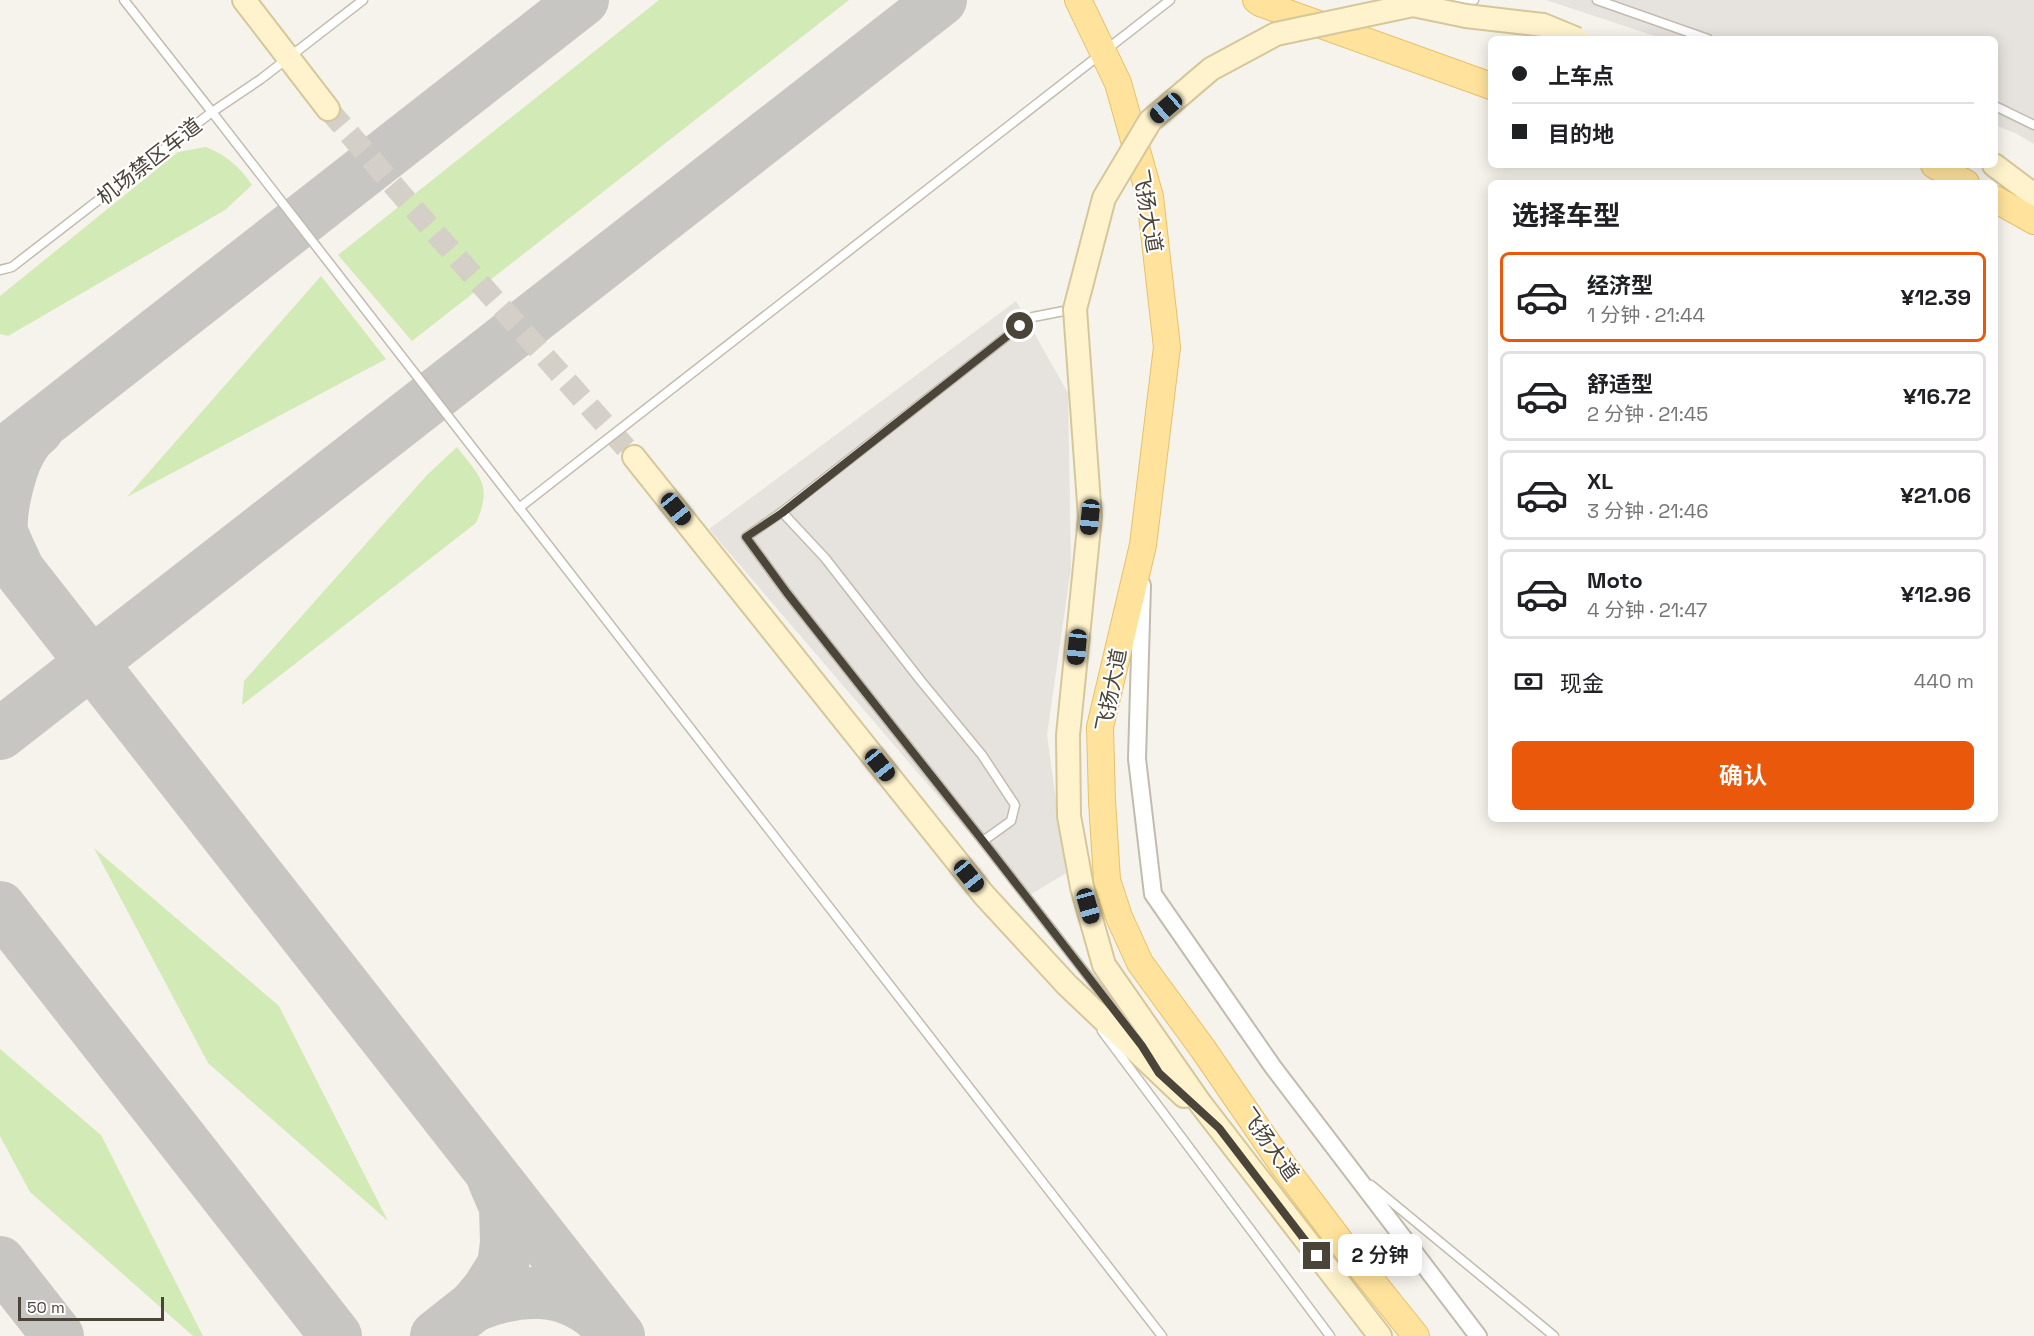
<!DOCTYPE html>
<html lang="zh">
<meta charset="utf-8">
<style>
:root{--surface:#fff;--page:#f6f6f6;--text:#202124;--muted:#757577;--line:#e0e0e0;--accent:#ea580c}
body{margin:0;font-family:"Space Grotesk","Noto Sans SC",sans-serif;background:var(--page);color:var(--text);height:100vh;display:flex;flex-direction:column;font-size:22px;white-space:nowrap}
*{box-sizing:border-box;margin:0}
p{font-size:20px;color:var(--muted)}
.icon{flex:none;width:33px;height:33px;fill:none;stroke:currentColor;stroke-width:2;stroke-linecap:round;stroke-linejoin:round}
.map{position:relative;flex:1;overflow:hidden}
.details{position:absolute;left:1488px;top:180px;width:510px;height:642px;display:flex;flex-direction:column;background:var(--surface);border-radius:9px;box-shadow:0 3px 15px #0003}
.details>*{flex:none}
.guide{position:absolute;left:1488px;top:36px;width:510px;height:132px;border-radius:9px;box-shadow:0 3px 15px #0003;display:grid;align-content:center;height:132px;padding:0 24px;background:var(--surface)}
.scale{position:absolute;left:18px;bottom:15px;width:146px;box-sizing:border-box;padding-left:6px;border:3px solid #4b4439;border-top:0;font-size:16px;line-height:21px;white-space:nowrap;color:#4b4439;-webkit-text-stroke:4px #fff;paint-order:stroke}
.end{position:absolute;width:27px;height:27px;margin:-14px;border:8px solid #4b4439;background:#fff;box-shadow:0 0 0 3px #fff}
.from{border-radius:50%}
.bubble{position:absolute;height:42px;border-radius:9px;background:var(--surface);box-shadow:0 3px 15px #0003;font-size:20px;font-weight:600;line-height:42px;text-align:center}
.car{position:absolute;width:18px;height:36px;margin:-18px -9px;border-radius:8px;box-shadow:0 0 4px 2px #0007;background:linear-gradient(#222 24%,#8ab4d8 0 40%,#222 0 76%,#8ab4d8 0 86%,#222 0)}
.guide b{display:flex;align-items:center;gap:21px;height:57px;font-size:22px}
.guide b+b{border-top:2px solid var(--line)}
.guide i{width:15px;height:15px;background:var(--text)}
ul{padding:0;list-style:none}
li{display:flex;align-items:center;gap:18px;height:90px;margin:0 12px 9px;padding:0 12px;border:3px solid var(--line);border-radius:9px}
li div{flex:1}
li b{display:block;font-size:22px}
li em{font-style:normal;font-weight:600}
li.current{border-color:var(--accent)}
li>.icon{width:54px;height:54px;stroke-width:1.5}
h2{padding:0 24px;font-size:27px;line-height:72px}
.pay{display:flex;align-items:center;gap:15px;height:66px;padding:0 24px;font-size:22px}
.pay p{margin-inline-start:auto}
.cta{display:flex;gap:12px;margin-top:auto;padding:12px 24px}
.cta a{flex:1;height:69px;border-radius:9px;background:var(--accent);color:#fff;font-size:24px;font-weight:600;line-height:69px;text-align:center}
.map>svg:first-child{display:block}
.industrial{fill:#e6e2dd}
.green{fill:#d2eab5}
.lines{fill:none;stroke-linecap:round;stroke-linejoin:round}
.taxiway{stroke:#c8c6c3;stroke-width:52}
.secondary-tunnel{stroke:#d4d0c8;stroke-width:22;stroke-dasharray:22 11;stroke-linecap:butt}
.lane-casing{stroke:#c2bbae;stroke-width:11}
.street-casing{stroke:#c2bbae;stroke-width:20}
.secondary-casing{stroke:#d6c79b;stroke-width:26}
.primary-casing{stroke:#e6c16a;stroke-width:28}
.lane{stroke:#fff;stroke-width:8}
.street{stroke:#fff;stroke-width:16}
.secondary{stroke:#fff3cd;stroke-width:22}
.primary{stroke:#ffe39c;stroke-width:26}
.secondary-bridge-casing{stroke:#d6c79b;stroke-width:26;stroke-linecap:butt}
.secondary-bridge{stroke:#fff3cd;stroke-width:22}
.route{stroke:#4b4439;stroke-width:8}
.labels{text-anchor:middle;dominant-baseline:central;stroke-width:4.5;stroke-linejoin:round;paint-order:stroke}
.street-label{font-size:21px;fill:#4b4439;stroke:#fff}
</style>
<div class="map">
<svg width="2034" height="1336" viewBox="0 0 2034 1336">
<rect width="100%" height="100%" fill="#f6f3ec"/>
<!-- industrial -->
<g class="industrial">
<path d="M1546 0H2034V144L2015 133 1995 125V39H1664Z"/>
<path d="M1016 301 1068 393 1071 568 1047 735 1066 873 1025 898 709 529Z"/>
</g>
<!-- green -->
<g class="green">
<path d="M659 0H849L412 341 338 255Z"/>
<path d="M206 147C226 155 240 167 252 185L225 210 8 336 0 334V296L178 152Z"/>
<path d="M321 276 386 359 127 497Z"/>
<path d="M457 447C480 477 493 485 476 523L242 705 244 681 427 475Z"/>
<path d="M94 848 279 1006 388 1221 208 1063Z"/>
<path d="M0 1049 101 1135 203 1336H193L30 1192 0 1136Z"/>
</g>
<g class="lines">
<!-- taxiway -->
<g class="taxiway">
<path d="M0 456 583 0"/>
<path d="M0 546 619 1336"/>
<path d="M7 559 17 566C12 555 6 543 2 532 0 509 11 462 25 443 28 438 33 434 38 429"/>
<path d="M0 734 941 0"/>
<path d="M0 907 336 1336"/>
<path d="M493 1179 505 1207 506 1243 503 1265 488 1289 474 1306C519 1288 565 1285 602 1320"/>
<path d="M0 1262 58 1336"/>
<path d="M436 1336 474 1306"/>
</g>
<!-- secondary-tunnel -->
<path class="secondary-tunnel" d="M328 109 407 201 634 457"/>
<!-- lane casing -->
<g class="lane-casing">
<g id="lane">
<path d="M363 0 261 79 212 112 1162 1336"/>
<path d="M1597 0 1708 39"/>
<path d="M1442 3 1474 0"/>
<path d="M1995 106 2034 125"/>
<path d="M0 270 12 267 212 112 124 0"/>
<path d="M1074 309 1033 317 1020 326 782 512 746 537 787 593 983 841 1133 1034"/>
<path d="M519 508 1170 0"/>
<path d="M782 512 825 558 921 681 982 755 1015 805 1011 821 983 841"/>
<path d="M1102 1031 1330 1336"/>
<path d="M1371 1185 1554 1336"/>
</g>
</g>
<!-- street casing -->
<g class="street-casing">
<path id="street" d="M1142 585 1137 759 1153 894 1273 1067 1478 1336"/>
</g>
<!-- secondary casing -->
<g class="secondary-casing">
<g id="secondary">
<path d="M244 0 328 109"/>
<path d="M1994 165 2034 195"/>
<path d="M634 457 984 895 1067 985 1184 1096"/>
<path d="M1090 517 1068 735 1069 816 1082 887 1104 965 1200 1103 1380 1336"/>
</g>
</g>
<!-- primary casing -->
<g class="primary-casing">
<g id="primary">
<path d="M1078 0 1118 83 1150 197 1167 347 1143 545 1100 727 1102 801 1107 880 1119 917 1140 963 1203 1049 1282 1164 1347 1250 1416 1336"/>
<path d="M1256 0 1260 3 1491 86"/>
<path d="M1934 165 1966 183"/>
<path d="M1995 199 2034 221"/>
</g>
</g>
<!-- lane -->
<use href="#lane" class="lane"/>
<!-- street -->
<use href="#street" class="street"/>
<!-- secondary -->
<use href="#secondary" class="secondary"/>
<!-- primary -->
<use href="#primary" class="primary"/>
<!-- secondary-bridge casing -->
<g class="secondary-bridge-casing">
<path id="secondary-bridge" d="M1090 517 1075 309 1104 198 1150 121 1211 69 1276 34 1413 5 1466 16 1543 25 1577 39"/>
</g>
<!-- secondary-bridge -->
<use href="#secondary-bridge" class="secondary-bridge"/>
</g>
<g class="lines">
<!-- route -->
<path class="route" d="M1020 326 782 513 746 537 787 593 983 841 1142 1046 1159 1073 1219 1128 1317 1256"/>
</g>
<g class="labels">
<!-- street labels -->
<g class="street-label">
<text transform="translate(149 161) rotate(-38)">机场禁区车道</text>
<text transform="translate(1148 211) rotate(80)">飞扬大道</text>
<text transform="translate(1111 690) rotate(-79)">飞扬大道</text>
<text transform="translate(1270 1144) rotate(55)">飞扬大道</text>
</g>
</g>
</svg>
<div class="scale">50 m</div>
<i class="end from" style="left:1020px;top:326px"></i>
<i class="end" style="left:1317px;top:1256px"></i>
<div class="bubble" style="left:1338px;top:1234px;width:84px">2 分钟</div>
<i class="car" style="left:1166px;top:108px;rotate:229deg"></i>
<i class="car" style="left:676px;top:509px;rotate:141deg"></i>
<i class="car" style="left:1090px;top:517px;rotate:186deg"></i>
<i class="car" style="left:1077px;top:647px;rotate:186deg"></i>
<i class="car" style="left:880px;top:765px;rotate:141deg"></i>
<i class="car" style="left:969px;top:876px;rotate:141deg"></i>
<i class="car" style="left:1088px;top:906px;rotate:164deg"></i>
<div class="guide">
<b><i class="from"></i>上车点</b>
<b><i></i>目的地</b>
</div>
<section class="details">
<h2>选择车型</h2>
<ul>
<li class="current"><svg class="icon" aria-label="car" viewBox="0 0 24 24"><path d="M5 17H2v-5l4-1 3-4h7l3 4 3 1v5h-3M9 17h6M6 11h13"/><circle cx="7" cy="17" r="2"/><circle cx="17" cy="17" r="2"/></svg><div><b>经济型</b><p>1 分钟 · 21:44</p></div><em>¥12.39</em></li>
<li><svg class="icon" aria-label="car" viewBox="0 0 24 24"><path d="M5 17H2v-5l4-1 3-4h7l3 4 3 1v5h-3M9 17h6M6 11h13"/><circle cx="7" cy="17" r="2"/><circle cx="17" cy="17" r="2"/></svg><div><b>舒适型</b><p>2 分钟 · 21:45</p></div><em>¥16.72</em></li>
<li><svg class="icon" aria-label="car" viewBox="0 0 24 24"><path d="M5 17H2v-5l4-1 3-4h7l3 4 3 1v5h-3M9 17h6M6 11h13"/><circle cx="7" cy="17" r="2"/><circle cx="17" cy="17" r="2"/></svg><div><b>XL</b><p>3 分钟 · 21:46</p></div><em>¥21.06</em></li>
<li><svg class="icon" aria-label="car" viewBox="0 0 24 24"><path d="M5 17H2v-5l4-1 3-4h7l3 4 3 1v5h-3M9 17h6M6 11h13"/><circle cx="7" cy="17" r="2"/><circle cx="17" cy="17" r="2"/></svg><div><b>Moto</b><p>4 分钟 · 21:47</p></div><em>¥12.96</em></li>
</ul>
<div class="pay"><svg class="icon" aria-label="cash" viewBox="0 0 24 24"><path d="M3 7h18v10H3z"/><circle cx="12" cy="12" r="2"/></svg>现金<p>440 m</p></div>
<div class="cta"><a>确认</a></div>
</section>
</div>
